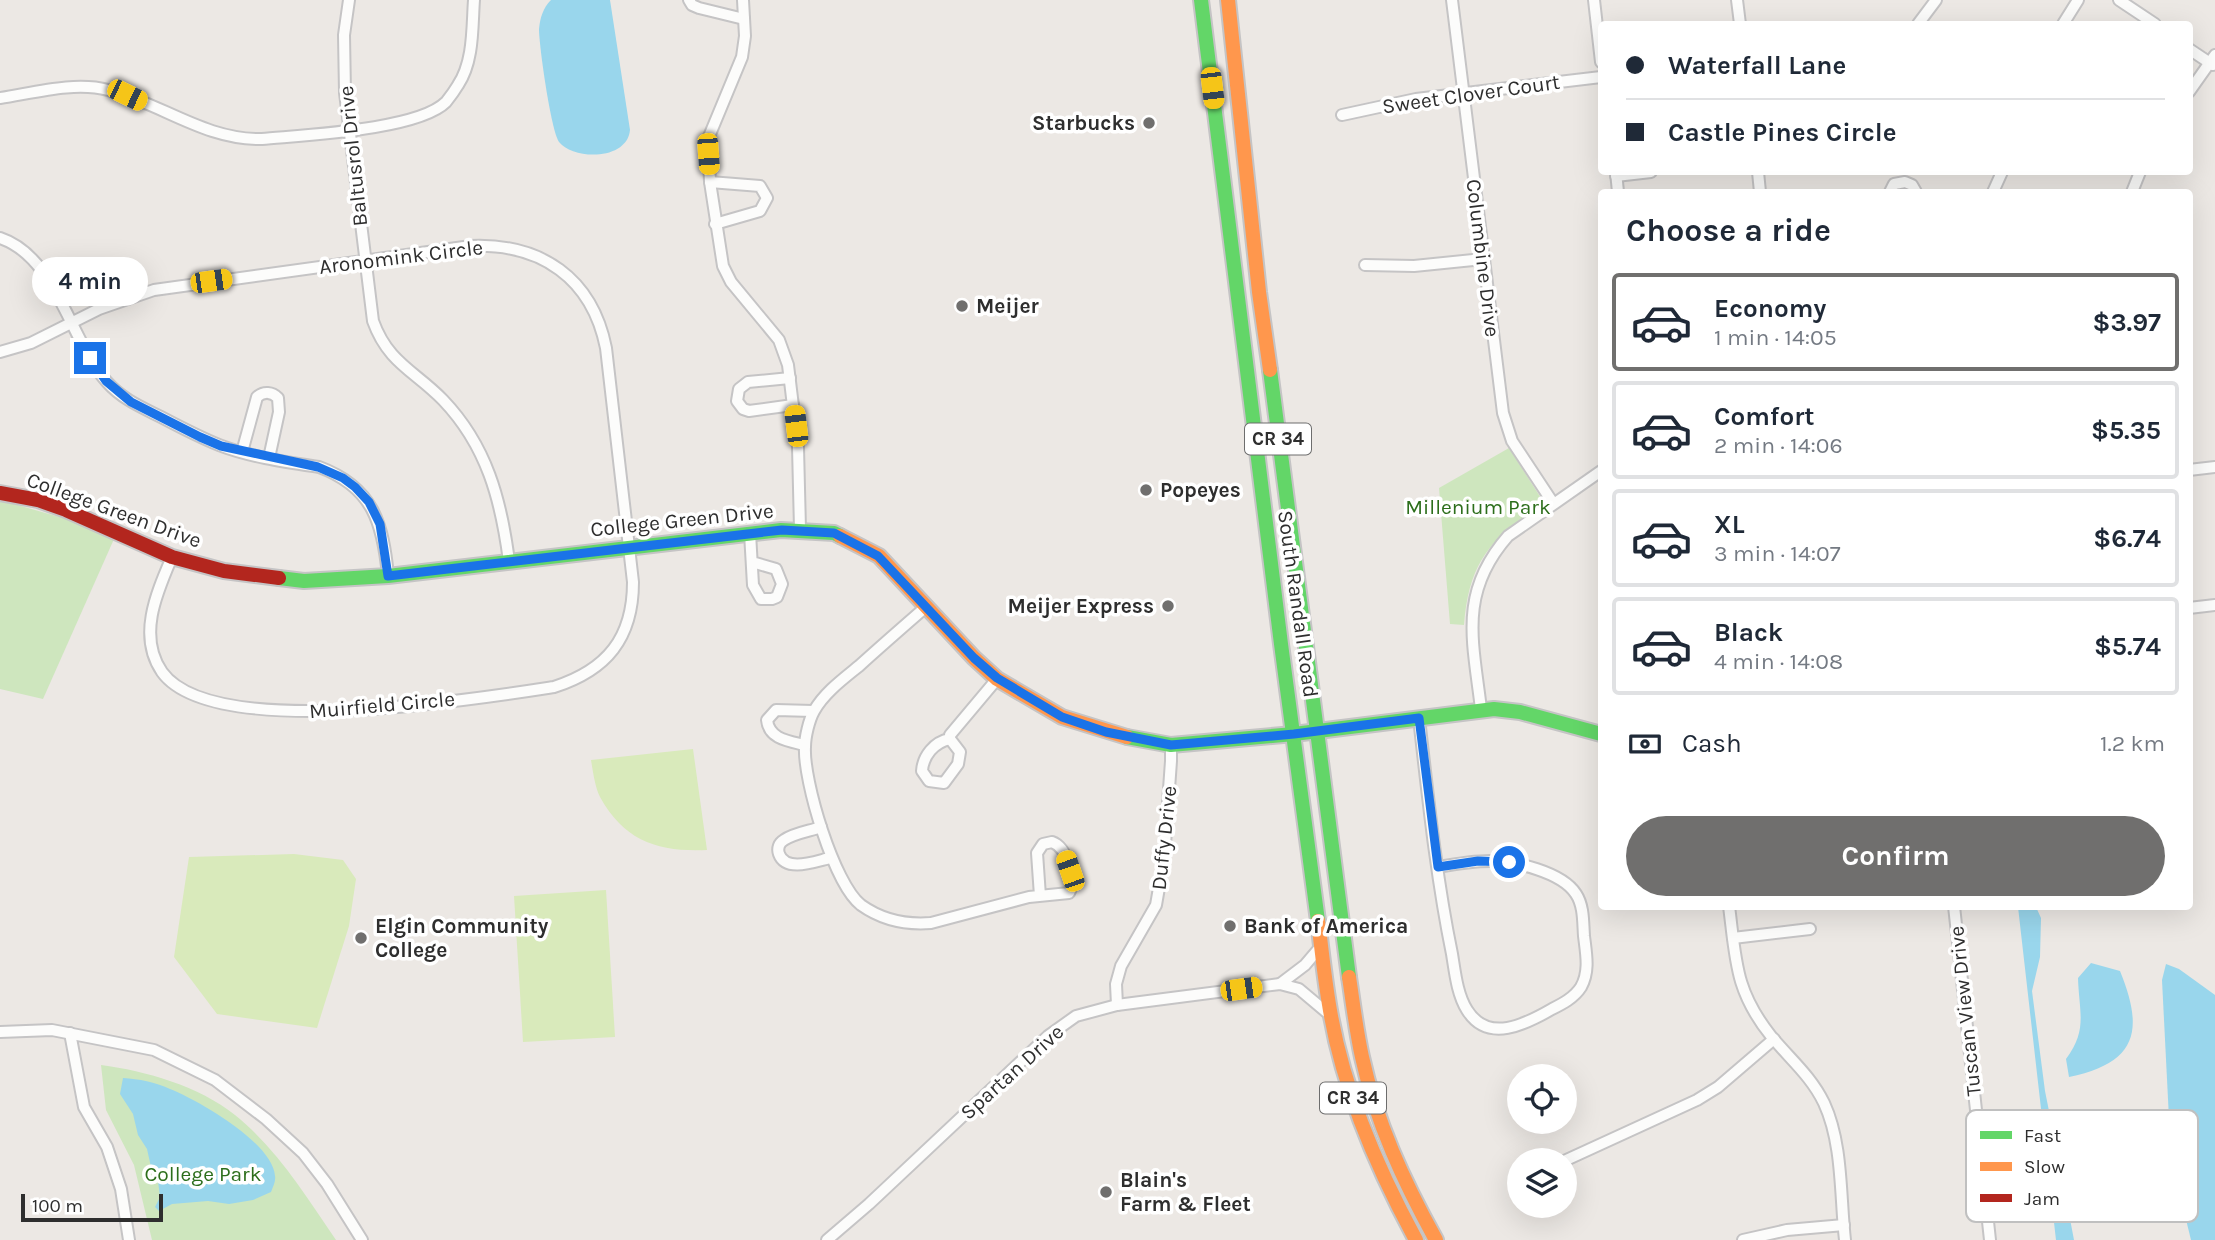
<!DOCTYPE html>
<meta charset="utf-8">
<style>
:root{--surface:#fff;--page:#f6f6f7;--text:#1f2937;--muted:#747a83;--line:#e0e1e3;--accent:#706f6e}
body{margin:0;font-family:Karla,sans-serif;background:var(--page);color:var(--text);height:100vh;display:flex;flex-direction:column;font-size:26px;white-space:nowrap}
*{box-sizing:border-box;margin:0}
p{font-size:23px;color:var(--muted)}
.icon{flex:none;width:38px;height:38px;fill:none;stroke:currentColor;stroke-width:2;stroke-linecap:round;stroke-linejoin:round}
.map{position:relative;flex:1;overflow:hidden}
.sheet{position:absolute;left:1598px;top:189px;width:595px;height:721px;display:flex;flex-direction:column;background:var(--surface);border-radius:7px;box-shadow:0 7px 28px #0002}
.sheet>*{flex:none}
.banner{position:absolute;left:1598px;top:21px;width:595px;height:154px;border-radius:7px;box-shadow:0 7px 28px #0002;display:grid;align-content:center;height:154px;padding:0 28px;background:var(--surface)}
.controls{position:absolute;left:1507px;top:1064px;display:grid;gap:14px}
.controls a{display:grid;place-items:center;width:70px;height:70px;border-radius:50%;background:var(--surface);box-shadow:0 7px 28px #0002;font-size:35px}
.scale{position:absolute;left:21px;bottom:18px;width:142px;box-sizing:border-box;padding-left:7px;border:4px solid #2e2e2e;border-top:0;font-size:19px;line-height:24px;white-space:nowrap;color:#2e2e2e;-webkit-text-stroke:5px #fff;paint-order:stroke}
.end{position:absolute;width:32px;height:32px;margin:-16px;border:9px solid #1a73e8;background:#fff;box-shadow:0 0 0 4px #fff}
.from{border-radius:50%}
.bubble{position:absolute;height:49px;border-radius:24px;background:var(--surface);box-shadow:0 7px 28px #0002;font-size:23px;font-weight:700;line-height:49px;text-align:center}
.car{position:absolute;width:21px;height:42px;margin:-21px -10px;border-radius:9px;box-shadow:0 0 5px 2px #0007;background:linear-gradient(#f5c518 24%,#345 0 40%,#f5c518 0 76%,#345 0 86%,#f5c518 0)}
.banner b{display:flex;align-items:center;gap:24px;height:66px;font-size:26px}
.banner b+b{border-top:2px solid var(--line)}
.banner i{width:18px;height:18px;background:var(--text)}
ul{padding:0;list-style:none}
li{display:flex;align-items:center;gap:21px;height:98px;margin:0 14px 10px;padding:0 14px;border:4px solid var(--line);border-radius:7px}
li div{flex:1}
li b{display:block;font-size:26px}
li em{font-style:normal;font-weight:700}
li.current{border-color:var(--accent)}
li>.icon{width:63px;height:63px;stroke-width:1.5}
h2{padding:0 28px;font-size:32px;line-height:84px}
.pay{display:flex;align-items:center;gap:18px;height:77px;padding:0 28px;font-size:26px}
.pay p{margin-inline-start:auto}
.cta{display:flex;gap:14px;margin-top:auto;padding:14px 28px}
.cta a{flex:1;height:80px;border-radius:42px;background:var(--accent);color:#fff;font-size:28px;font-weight:700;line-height:80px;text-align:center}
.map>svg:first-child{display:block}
.green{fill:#cee6be}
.pitch{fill:#d9eabb}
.water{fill:#99d6ec}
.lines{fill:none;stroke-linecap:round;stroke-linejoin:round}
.street-casing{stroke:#c5c4c5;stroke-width:14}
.fast-casing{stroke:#c5c4c5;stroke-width:18}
.slow-casing{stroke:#c5c4c5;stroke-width:18}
.jam-casing{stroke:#c5c4c5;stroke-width:18}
.street{stroke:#fcfcfb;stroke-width:10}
.fast{stroke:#63d668;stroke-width:14}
.slow{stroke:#ff974d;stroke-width:14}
.jam{stroke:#b3261e;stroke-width:14}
.route{stroke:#1a73e8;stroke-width:9}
.poi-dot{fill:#706f6e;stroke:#fff;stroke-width:2.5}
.labels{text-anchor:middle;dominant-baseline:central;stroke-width:7;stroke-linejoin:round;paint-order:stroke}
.shield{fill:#fff;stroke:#6d6d6d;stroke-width:2}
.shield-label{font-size:19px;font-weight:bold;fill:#2e2e2e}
.street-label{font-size:21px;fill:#2e2e2e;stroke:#fff}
.poi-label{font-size:21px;font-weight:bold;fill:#2e2e2e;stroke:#fff;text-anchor:start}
.park-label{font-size:21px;fill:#2c6e1b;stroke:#fff}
.key{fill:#fff;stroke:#c0c0c0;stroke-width:2}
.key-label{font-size:19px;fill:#2e2e2e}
</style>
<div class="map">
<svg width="2215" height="1240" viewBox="0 0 2215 1240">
<rect width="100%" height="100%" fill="#ece8e4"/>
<!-- green -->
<g class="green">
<path d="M1509 448 1541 498 1540 505C1490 540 1469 562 1464 625L1450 624 1439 488Z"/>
<path d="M0 500 70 520 114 539 43 699 0 689Z"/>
<path d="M101 1065C146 1071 199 1086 235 1115 277 1149 306 1196 336 1240H152L134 1165 106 1110Z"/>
</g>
<!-- pitch -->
<g class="pitch">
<path d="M693 749 707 850C659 852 625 842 600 797 595 787 593 772 591 760Z"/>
<path d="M294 854 343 860 356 879 349 926 317 1028 217 1014 174 957 189 857Z"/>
<path d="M606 890 615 1037 523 1042 514 896Z"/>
</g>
<!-- water -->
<g class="water">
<path d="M551 0H610L630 130C627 161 573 160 559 142 551 131 539 46 539 29 540 18 543 8 551 0Z"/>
<path d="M2018 907H2036L2041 918 2040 957 2032 991 2045 1091 2053 1131 2060 1149 2075 1163 2082 1180 2070 1219 2074 1240H2056Z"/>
<path d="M2091 963 2120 971C2145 1032 2136 1063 2069 1077L2066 1059C2088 1030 2079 1012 2078 978Z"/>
<path d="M2166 964 2179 969 2215 995V1240H2191L2171 1158 2162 980Z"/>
<path d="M123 1078C139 1079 155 1082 170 1089 198 1100 273 1143 275 1176 276 1181 273 1187 271 1192L253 1200 229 1204 208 1201 172 1204 159 1211 155 1207 160 1197 158 1181 151 1167 147 1149 138 1135 133 1114 120 1094Z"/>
</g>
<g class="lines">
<!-- street casing -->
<g class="street-casing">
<g id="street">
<path d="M349 0 344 35 345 93 373 321C388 363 415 371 443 400 487 446 501 500 509 561"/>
<path d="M689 0 692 5 699 8 744 19"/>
<path d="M743 0 745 36 742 57 708 139 710 182 723 266 731 282 779 340 788 365 798 447 800 529"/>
<path d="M1452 0 1503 413 1512 441 1553 503"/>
<path d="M1594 0 1601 62"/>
<path d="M1737 0 1740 24"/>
<path d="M2119 0 2155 24"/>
<path d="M1918 24 1936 0"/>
<path d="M2063 24 2078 0"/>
<path d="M2189 49 2213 65"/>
<path d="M2189 92 2215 55"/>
<path d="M0 98C33 93 75 81 108 90 161 103 204 140 262 139 303 135 418 130 446 102 450 97 455 90 458 85 474 61 472 27 474 0"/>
<path d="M1342 115 1416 99 1601 77"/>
<path d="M1616 172 1618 192"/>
<path d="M1758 172 1760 192"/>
<path d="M1616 176 1651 172"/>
<path d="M710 182 760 186 767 198 760 211 715 224"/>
<path d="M1890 192 1894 184 1905 182 1912 185 1916 192"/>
<path d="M1993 192 2002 172"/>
<path d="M2132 192 2140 172"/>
<path d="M0 238C57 257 70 341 107 382 122 399 141 407 161 417 180 427 199 437 219 445 250 457 286 462 319 467 373 487 383 523 388 576"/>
<path d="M1365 265 1414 266 1483 259"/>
<path d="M0 352 31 343 99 309 154 290 471 246C541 243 592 278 606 348L633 582C633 638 607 670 554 687 477 699 212 742 162 672 137 636 157 592 172 557"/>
<path d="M790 378 748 382 739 389 737 401 743 409 749 411 793 405"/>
<path d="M242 452 257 397C264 391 272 392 278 398L279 412 269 458"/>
<path d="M2189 470 2215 467"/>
<path d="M750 533 753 585 761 599H772L777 597 782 584 776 569 752 562"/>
<path d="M927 606C904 626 881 646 859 666 843 679 824 693 814 711 809 720 805 737 805 747 803 780 834 884 861 905 882 920 906 925 931 923L1029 897 1069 893C1077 879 1067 847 1052 842L1043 844 1037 853 1040 896"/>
<path d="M2189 608 2215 605"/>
<path d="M1481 709C1473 641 1458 593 1508 536L1601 471"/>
<path d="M1419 718C1428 797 1436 876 1452 954 1455 972 1457 994 1467 1010 1488 1044 1526 1024 1552 1009 1562 1004 1574 998 1581 987 1590 971 1586 953 1584 936 1583 923 1584 906 1576 894 1562 872 1515 861 1490 861 1473 861 1455 864 1438 867"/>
<path d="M950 739 960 752 958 764 944 783 929 781 922 771C923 756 934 742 950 739V735L997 679"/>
<path d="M805 745C788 741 769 739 767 720L776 710 813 711"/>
<path d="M821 827C810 831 794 833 784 840 779 843 777 848 779 854 786 873 816 861 830 858"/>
<path d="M1729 906C1736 961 1735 991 1771 1036 1790 1059 1811 1076 1824 1103 1843 1144 1840 1196 1845 1240"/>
<path d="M1954 906 1990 1240"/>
<path d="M1733 938 1810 929"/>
<path d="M1280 984 1305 965 1322 945"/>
<path d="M1117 1005 1116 984 1121 966 1156 905 1164 859 1171 761V745"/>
<path d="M0 1032 52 1030 154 1050 215 1080 266 1119 303 1153 327 1184 362 1240"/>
<path d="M70 1033 84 1107 107 1147 121 1189 129 1240"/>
<path d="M1564 1161 1697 1100 1718 1087 1774 1039"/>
<path d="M827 1240 869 1204 1048 1036 1076 1016 1117 1005 1280 984 1299 989 1330 1015"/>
<path d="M1743 1240 1787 1230 1844 1225"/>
</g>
</g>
<!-- fast casing -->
<g class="fast-casing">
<g id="fast">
<path d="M1201 0 1281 644 1318 921"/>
<path d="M1270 370 1349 977"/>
<path d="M279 578 304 581 388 576 781 530 834 533 840 536"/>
<path d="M1127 737 1171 745 1294 734 1494 709 1520 712 1601 734"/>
</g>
</g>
<!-- slow casing -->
<g class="slow-casing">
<g id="slow">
<path d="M1228 0 1259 292 1270 370"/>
<path d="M840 536 879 556 974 658 997 679 1062 717 1127 737"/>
<path d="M1318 921C1322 952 1325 984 1331 1016 1345 1095 1378 1170 1416 1240"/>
<path d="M1349 977C1353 1003 1356 1030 1362 1057 1376 1122 1404 1182 1436 1240"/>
</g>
</g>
<!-- jam casing -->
<g class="jam-casing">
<path id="jam" d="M0 493 38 500 66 510 172 557 224 571 279 578"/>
</g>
<!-- street -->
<use href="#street" class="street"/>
<!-- fast -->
<use href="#fast" class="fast"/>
<!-- slow -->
<use href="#slow" class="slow"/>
<!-- jam -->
<use href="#jam" class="jam"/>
</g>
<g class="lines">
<!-- route -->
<path class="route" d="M90 358 106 381 131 402 200 437 221 446 318 467 343 478 355 487 369 502 380 524 388 576 782 530 834 533 878 556 974 658 997 678 1062 717 1106 732 1171 745 1294 734 1419 718 1438 867 1478 861 1509 862"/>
</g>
<!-- markers -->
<g class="poi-dot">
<circle cx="1149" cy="123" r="7"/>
<circle cx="962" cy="306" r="7"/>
<circle cx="1146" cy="490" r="7"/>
<circle cx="1168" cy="606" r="7"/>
<circle cx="1230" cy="926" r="7"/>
<circle cx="361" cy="938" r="7"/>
<circle cx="1106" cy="1192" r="7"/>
</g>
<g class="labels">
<!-- shield labels -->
<g class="shield">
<rect x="1245" y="423.5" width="66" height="31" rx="5"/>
<rect x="1320" y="1082.5" width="66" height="31" rx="5"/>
</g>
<g class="shield-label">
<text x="1278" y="439">CR 34</text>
<text x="1353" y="1098">CR 34</text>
</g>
<!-- street labels -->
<g class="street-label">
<text transform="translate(1471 94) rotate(-8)">Sweet Clover Court</text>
<text transform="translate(353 156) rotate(-96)">Baltusrol Drive</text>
<text transform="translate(401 257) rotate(-7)">Aronomink Circle</text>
<text transform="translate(1483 258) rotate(83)">Columbine Drive</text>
<text transform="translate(114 510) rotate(20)">College Green Drive</text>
<text transform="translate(682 520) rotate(-6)">College Green Drive</text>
<text transform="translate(1298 604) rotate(82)">South Randall Road</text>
<text transform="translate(382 705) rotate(-5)">Muirfield Circle</text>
<text transform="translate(1164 838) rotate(-84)">Duffy Drive</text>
<text transform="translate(1965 1011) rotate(-96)">Tuscan View Drive</text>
<text transform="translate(1012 1072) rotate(-42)">Spartan Drive</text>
</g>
<!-- poi labels -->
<g class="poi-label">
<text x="1135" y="123" text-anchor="end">Starbucks</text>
<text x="976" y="306">Meijer</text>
<text x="1160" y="490">Popeyes</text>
<text x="1154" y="606" text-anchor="end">Meijer Express</text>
<text x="375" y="926">Elgin Community<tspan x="375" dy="24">College</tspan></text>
<text x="1244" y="926">Bank of America</text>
<text x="1120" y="1180">Blain's<tspan x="1120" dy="24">Farm &amp; Fleet</tspan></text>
</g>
<!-- park labels -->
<g class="park-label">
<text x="1478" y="507">Millenium Park</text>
<text x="203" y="1174">College Park</text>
</g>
</g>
<!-- legend -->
<rect x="1966" y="1110" width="232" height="112" rx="10" class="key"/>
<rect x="1980" y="1131" width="32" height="8" fill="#63d668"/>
<rect x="1980" y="1162" width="32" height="9" fill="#ff974d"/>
<rect x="1980" y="1194" width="32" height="8" fill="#b3261e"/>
<g class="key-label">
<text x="2024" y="1142">Fast</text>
<text x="2024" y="1173">Slow</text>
<text x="2024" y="1205">Jam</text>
</g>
</svg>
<div class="controls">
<a><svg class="icon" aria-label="locate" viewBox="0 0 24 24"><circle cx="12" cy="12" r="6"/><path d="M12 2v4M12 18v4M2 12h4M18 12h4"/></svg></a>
<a><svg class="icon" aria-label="layers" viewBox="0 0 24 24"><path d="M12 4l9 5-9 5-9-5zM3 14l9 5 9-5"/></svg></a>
</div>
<div class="scale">100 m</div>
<i class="end from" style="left:1509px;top:862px"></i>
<i class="end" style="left:90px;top:358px"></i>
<div class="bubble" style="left:32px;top:257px;width:116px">4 min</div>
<i class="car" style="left:1212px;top:88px;rotate:173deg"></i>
<i class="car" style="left:127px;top:95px;rotate:116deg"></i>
<i class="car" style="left:708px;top:154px;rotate:176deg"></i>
<i class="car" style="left:211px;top:281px;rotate:82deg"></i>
<i class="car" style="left:796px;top:426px;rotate:353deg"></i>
<i class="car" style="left:1070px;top:871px;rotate:341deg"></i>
<i class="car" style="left:1241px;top:989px;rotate:82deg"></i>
<div class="banner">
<b><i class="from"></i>Waterfall Lane</b>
<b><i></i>Castle Pines Circle</b>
</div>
<section class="sheet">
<h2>Choose a ride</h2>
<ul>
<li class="current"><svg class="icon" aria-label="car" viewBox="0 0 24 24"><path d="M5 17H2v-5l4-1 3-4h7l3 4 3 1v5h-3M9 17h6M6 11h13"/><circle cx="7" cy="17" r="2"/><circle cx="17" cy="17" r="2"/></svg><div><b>Economy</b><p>1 min · 14:05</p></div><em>$3.97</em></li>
<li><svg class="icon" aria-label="car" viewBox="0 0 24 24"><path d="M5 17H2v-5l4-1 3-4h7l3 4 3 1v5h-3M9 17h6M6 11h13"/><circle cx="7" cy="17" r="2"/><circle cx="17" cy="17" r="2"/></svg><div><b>Comfort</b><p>2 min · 14:06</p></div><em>$5.35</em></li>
<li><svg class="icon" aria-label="car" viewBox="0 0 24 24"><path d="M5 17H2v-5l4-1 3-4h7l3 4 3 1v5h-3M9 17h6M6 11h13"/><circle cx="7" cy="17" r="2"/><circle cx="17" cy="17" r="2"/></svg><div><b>XL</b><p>3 min · 14:07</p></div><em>$6.74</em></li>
<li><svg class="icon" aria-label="car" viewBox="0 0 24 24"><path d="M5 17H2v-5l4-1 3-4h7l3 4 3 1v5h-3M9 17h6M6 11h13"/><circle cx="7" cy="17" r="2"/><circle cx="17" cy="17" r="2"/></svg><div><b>Black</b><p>4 min · 14:08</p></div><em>$5.74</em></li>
</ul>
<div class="pay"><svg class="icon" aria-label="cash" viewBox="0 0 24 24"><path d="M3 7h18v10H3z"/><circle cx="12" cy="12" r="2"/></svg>Cash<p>1.2 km</p></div>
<div class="cta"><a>Confirm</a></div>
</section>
</div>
